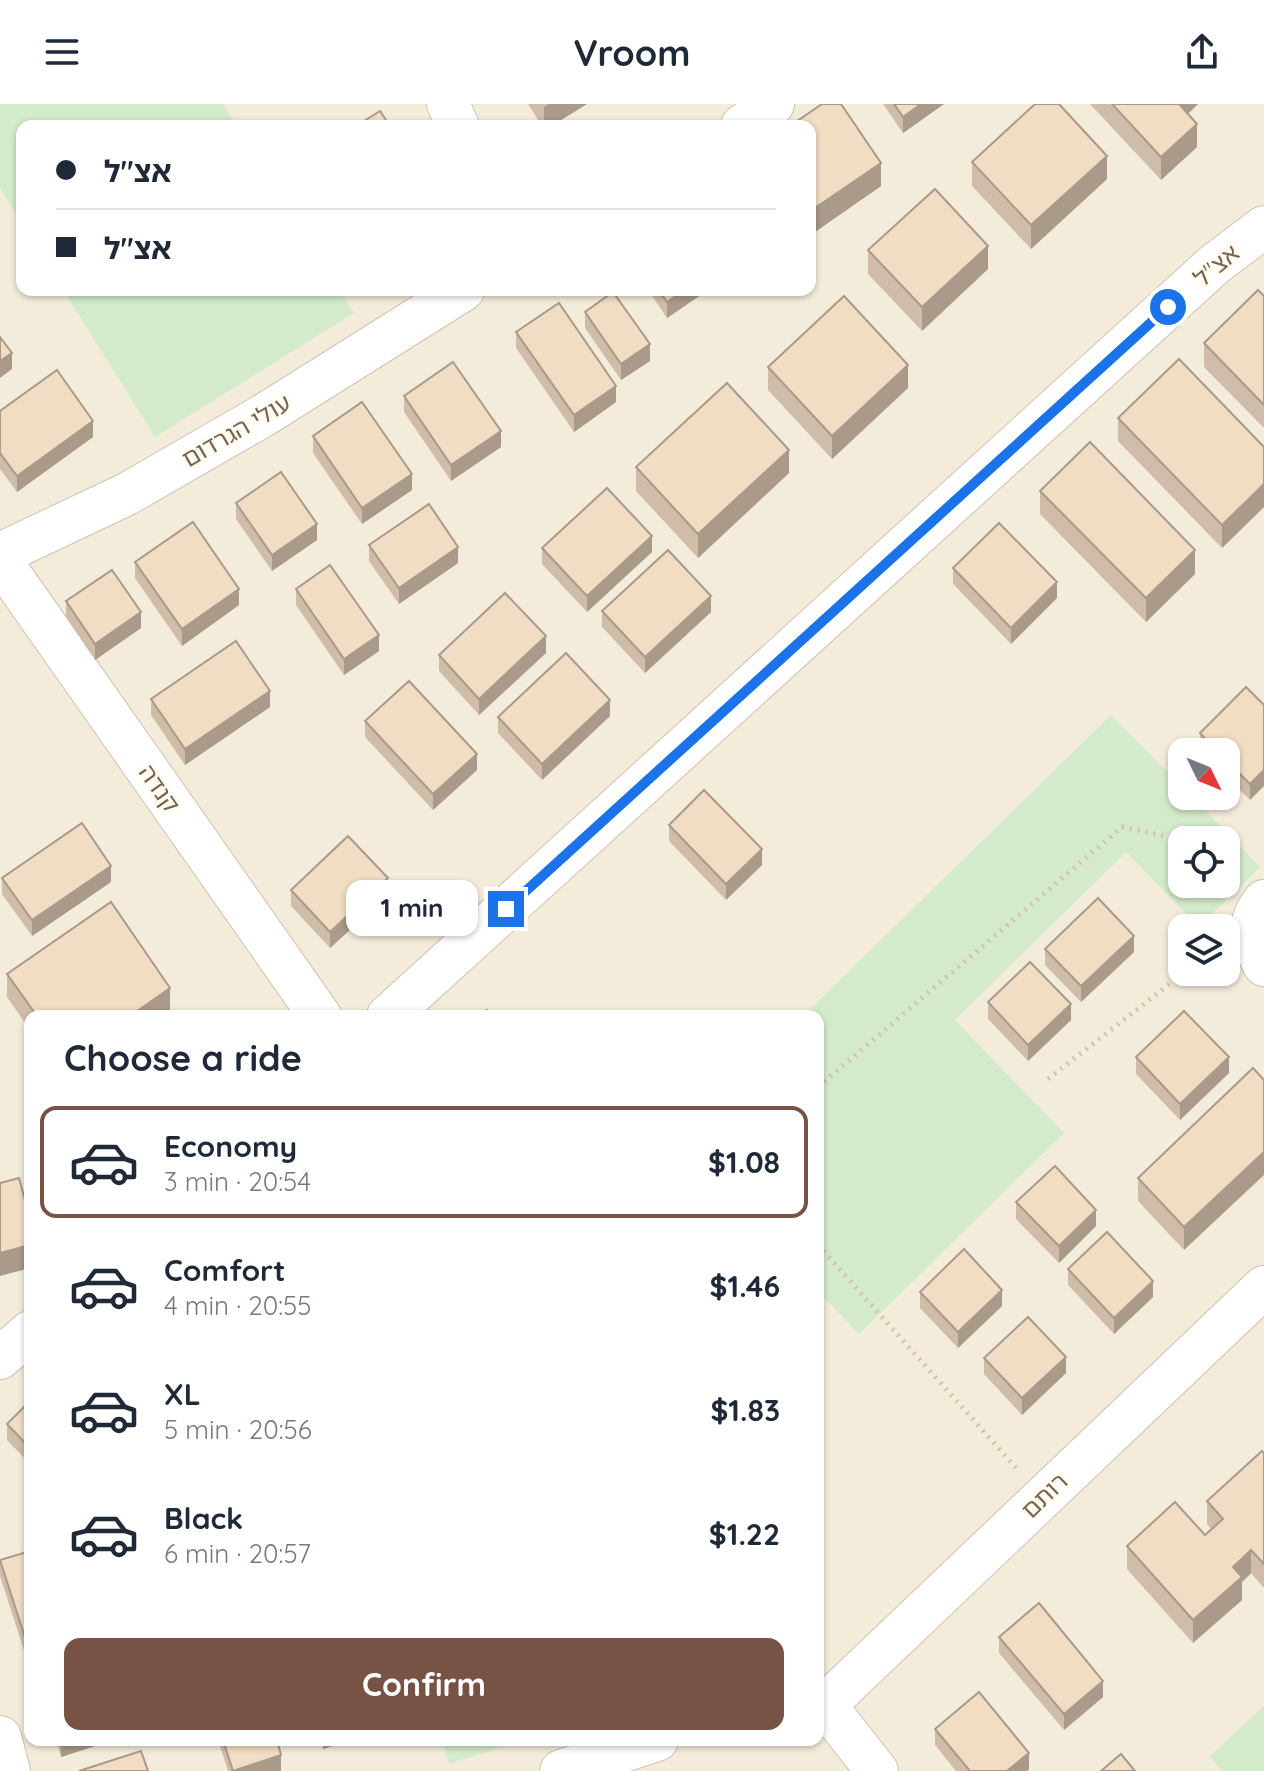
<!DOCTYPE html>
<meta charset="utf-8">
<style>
:root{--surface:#fff;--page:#f2f2f3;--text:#1f2937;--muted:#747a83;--line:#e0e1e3;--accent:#775345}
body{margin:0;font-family:Quicksand,"Noto Sans Hebrew",sans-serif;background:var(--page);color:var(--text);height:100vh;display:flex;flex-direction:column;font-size:30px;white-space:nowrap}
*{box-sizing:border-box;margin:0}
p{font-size:26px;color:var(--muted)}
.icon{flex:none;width:44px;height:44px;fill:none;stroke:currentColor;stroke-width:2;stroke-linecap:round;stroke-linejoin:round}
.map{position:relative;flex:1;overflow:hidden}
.drawer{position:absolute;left:24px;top:906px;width:800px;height:736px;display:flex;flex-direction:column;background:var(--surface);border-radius:16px;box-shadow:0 2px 6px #0004}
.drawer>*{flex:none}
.top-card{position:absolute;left:16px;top:16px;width:800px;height:176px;border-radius:16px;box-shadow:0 2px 6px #0004;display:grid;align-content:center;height:176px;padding:0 40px;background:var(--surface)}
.needle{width:52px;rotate:133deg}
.controls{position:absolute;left:1168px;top:634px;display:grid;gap:16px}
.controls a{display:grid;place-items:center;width:72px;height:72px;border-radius:16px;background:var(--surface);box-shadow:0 2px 6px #0004;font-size:40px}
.end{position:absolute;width:36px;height:36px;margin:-18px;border:10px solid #1a73e8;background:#fff;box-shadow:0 0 0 4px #fff}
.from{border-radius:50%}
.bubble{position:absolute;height:56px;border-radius:16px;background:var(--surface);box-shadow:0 2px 6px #0004;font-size:26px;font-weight:800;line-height:56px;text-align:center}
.top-card b{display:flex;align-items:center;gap:28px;height:76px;font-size:30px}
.top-card b+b{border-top:2px solid var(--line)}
.top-card i{width:20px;height:20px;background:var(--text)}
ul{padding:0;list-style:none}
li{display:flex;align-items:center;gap:24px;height:112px;margin:0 16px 12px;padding:0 24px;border:4px solid transparent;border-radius:16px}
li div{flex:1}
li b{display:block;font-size:30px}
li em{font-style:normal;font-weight:800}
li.active{border-color:var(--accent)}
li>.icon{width:72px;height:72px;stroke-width:1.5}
h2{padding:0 40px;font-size:36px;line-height:96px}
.button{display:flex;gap:16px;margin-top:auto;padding:16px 40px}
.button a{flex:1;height:92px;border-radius:16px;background:var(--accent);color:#fff;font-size:32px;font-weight:800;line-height:92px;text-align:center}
header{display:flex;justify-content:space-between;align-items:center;height:104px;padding:0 40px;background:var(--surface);font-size:36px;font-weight:800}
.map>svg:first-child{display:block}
.residential{fill:#f4ecdb;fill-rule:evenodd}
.green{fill:#d3ebca;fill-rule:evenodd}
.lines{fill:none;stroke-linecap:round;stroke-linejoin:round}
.minor-casing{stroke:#cfc2b1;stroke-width:44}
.path{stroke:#d7c0a7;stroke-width:5;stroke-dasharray:2 6;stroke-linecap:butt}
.minor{stroke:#fff;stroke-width:42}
.wall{fill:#cfbda9}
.shaded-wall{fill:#a99a89}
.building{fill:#f1dcc4;stroke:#a99a89;stroke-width:2}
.route{stroke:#1a73e8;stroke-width:10}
.labels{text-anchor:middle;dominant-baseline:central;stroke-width:7;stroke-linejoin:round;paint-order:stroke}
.street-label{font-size:24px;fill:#78634e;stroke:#fffcf3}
</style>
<header><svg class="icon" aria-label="menu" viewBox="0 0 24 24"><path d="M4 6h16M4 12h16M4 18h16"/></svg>Vroom<svg class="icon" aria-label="share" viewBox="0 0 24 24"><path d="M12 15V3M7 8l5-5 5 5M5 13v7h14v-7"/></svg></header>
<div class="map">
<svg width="1264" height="1667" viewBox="0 0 1264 1667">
<rect width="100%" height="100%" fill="#fcf8ec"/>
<!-- residential -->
<path class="residential" d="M0 0H1264V1667H0ZM22 22H810V186H22ZM1182 648H1226V692H1182ZM1182 736H1226V780H1182ZM1182 824H1226V868H1182ZM30 912H818V1636H30Z"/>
<!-- green -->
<g class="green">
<path d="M0 0H223L237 22H22V120L0 84Z"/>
<path d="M63 186H339L354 209 155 333Z"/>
<path d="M1111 611 1182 683V692H1191L1260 763 1199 823 1126 748 955 916 1064 1029 859 1230 818 1187V912H803ZM1226 736V780H1182V736Z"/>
<path d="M1264 1602V1667H1222L1210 1652Z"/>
<path d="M442 1636H523L449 1660Z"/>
</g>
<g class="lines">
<!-- minor casing -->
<g class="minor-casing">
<g id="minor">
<path d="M448 0 458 22"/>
<path d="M742 22 773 0"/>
<path d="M0 450 127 390 264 311 463 186"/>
<path d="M0 456 320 912"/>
<path d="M1264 797C1245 820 1252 836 1264 861"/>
<path d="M388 912 1215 160 1264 123"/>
<path d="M0 1254 30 1228"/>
<path d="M818 1592 877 1667"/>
<path d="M825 1601 1264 1183"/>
<path d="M0 1633 9 1667"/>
<path d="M561 1667 657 1636"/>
</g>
</g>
<!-- path -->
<g class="path">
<path d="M1048 975 1185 868"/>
<path d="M818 983 1122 723 1184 736"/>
<path d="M818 1141 1017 1365"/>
</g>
<!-- minor -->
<use href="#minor" class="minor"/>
</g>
<!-- wall -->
<g class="wall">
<path d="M528 0H587L551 22H542Z"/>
<path d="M883 0H944L903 29Z"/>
<path d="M1090 0H1198L1188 10 1197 43 1161 76Z"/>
<path d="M810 22 881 82 812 130 810 126Z"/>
<path d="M972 58 1107 75 1031 145 972 82Z"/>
<path d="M868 146 988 165 922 227 868 170Z"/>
<path d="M648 186H708L667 214Z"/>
<path d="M1264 192V324L1204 263V239Z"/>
<path d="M585 208 650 257 621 276 585 224Z"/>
<path d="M516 228 616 298 574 328 516 244Z"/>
<path d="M768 263 908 284 832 355 768 286Z"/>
<path d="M404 292 501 343 451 377 404 308Z"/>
<path d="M0 307 93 333 17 388 0 365Z"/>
<path d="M1118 314 1264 343V403L1222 444 1118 337Z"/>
<path d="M313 332 412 386 362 420 313 349Z"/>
<path d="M636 363 789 369 698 454 636 387Z"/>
<path d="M1040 387 1195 470 1146 518 1040 410Z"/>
<path d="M236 399 317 436 272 467 236 415Z"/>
<path d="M369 441 458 459 399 500 369 457Z"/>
<path d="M542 444 652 448 587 508 542 460Z"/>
<path d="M135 458 239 501 182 542 135 474Z"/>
<path d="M953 464 1057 494 1011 540 953 480Z"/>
<path d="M296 485 379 547 344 571 296 501Z"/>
<path d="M66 497 141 524 95 556 66 513Z"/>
<path d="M602 507 711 508 645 569 602 523Z"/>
<path d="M546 549 479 611 439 567V551Z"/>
<path d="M151 595 270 603 185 661 151 611Z"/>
<path d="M1264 601 1250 696 1226 672V648H1202L1200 645V629Z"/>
<path d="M610 612 542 676 498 629V613Z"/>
<path d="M365 617 477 666 433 706 365 633Z"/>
<path d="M669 721 762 761 726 796 669 737Z"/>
<path d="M2 774 111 778 32 832 2 790Z"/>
<path d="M291 786 388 791 330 844 291 802Z"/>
<path d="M1045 845 1134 848 1081 898 1045 861Z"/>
<path d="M7 870 170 908 164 912H30V926L7 893Z"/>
<path d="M988 898 1071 916 1028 957 988 915Z"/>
<path d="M1136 953 1229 969 1180 1016 1136 970Z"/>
<path d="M1264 976 1184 1146 1138 1097V1074Z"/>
<path d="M1016 1098 1096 1122 1059 1159 1016 1115Z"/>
<path d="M1068 1165 1153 1193 1114 1230 1068 1181Z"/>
<path d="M920 1188 1002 1202 958 1244 920 1204Z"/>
<path d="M984 1254 1066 1269 1022 1311 984 1270Z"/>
<path d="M30 1297V1360L7 1336V1320Z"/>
<path d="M1264 1349V1484L1251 1469 1242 1478V1496L1193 1539 1127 1465V1442L1205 1431 1211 1425 1207 1420V1397Z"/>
<path d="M30 1447V1562H29L0 1472V1456Z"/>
<path d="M999 1533 1103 1593 1064 1626 999 1549Z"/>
<path d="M935 1625 1029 1665 1027 1667H956L935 1641Z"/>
<path d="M56 1636H114L61 1653Z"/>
<path d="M218 1636H277L281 1667H228Z"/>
</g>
<!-- shaded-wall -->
<g class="shaded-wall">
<path d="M549 0H587L551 22H544V3Z"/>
<path d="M921 0H944L903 29V13Z"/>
<path d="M1176 0H1198L1176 21Z"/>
<path d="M1197 20V43L1161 76V53Z"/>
<path d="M1107 52V75L1031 145V121Z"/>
<path d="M881 59V82L812 130V106Z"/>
<path d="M988 142V165L922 227V203Z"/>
<path d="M684 186H708L667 214V198Z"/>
<path d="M650 240V257L621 276V260Z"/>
<path d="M12 249V265L0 274V257Z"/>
<path d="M908 261V284L832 355V332Z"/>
<path d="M616 282V298L574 328V311Z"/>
<path d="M93 317V333L17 388V372Z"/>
<path d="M501 327V343L451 377V361Z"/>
<path d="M789 346V369L698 454V430Z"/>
<path d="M412 370V386L362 420V404Z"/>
<path d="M1264 380V403L1222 444V421Z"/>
<path d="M317 420V436L272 467V451Z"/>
<path d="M652 432V448L587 508V492Z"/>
<path d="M458 443V459L399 500V484Z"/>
<path d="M1195 446V470L1146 518V494Z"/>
<path d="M1057 478V494L1011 540V524Z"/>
<path d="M239 485V501L182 542V525Z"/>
<path d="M711 492V508L645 569V553Z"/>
<path d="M141 508V524L95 556V540Z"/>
<path d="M379 531V547L344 571V555Z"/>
<path d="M546 532V549L479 611V595Z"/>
<path d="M270 587V603L185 661V645Z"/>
<path d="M610 596V612L542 676V660Z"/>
<path d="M477 650V666L433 706V690Z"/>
<path d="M1264 666V682L1250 696V680Z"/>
<path d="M762 745V761L726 796V780Z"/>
<path d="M111 762V778L32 832V816Z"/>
<path d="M388 774V791L330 844V828Z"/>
<path d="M1134 832V848L1081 898V882Z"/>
<path d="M170 884V908L164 912H130Z"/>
<path d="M1071 900V916L1028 957V941Z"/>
<path d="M1229 953V969L1180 1016V1000Z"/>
<path d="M1264 1048V1071L1184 1146V1123Z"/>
<path d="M1096 1106V1122L1059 1159V1142Z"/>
<path d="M30 1141V1164L0 1172V1149Z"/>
<path d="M1153 1177V1193L1114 1230V1214Z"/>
<path d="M1002 1186V1202L958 1244V1228Z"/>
<path d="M1066 1253V1269L1022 1311V1294Z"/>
<path d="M1251 1446V1469L1242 1478V1496L1193 1539V1516L1233 1463Z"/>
<path d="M1103 1577V1593L1064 1626V1610Z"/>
<path d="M65 1636H114L61 1653V1637Z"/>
<path d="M323 1636H352L323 1645Z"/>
<path d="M1029 1649V1665L1027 1667H1007Z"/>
<path d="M281 1651V1667H233Z"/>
</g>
<!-- building -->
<g class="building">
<path d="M822 0H841L881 59 812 106 810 103V22H790Z"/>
<path d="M894 0H921L903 13Z"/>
<path d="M1035 0H1059L1107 52 1031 121 972 58Z"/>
<path d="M1112 0H1179L1197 20 1161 53Z"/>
<path d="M380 7 390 22H356Z"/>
<path d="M935 85 988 142 922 203 868 146Z"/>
<path d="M659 186H684L667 198Z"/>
<path d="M1258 186 1264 192V301L1204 239Z"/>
<path d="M613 188 650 240 621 260 585 208Z"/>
<path d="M844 192 908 261 832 332 768 263Z"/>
<path d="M559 199 616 282 574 311 516 228Z"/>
<path d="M0 233 12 249 0 257Z"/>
<path d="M1179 255 1264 343V380L1222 421 1118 314Z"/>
<path d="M453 258 501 327 451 361 404 292Z"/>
<path d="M57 266 93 317 17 372 0 349V307Z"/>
<path d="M727 279 789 346 698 430 636 363Z"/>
<path d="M362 298 412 370 362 404 313 332Z"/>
<path d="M1090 338 1195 446 1146 494 1040 387Z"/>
<path d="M281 368 317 420 272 451 236 399Z"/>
<path d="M607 384 652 432 587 492 542 444Z"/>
<path d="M429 400 458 443 399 484 369 441Z"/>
<path d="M193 418 239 485 182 525 135 458Z"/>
<path d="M999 419 1057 478 1011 524 953 464Z"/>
<path d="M668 446 711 492 645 553 602 507Z"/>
<path d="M330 461 379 531 344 555 296 485Z"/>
<path d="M112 466 141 508 95 540 66 497Z"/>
<path d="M505 489 546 532 479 595 439 551Z"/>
<path d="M236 537 270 587 185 645 151 595Z"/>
<path d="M566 549 610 596 542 660 498 613Z"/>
<path d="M409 577 477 650 433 690 365 617Z"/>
<path d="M1246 583 1264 601V666L1250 680 1226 656V648H1218L1200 629Z"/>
<path d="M704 686 762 745 726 780 669 721Z"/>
<path d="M82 719 111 762 32 816 2 774Z"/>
<path d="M348 732 388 774 330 828 291 786Z"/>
<path d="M1098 794 1134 832 1081 882 1045 845Z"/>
<path d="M111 798 170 884 130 912H37L7 870Z"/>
<path d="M1030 858 1071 900 1028 941 988 898Z"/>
<path d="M487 906 493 912H481Z"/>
<path d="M1184 907 1229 953 1180 1000 1136 953Z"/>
<path d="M1253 964 1264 976V1048L1184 1123 1138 1074Z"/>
<path d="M1055 1062 1096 1106 1059 1142 1016 1098Z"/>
<path d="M19 1074 30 1115V1141L0 1149V1079Z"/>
<path d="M1107 1128 1153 1177 1114 1214 1068 1165Z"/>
<path d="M964 1145 1002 1186 958 1228 920 1188Z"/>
<path d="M1028 1213 1066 1253 1022 1294 984 1254Z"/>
<path d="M30 1297V1344L7 1320Z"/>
<path d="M1262 1347 1264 1349V1460L1251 1446 1233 1463 1242 1473 1193 1516 1127 1442 1175 1398 1205 1431 1223 1415 1207 1397Z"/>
<path d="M30 1447V1546H29L0 1456Z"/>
<path d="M1039 1499 1103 1577 1064 1610 999 1533Z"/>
<path d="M979 1588 1029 1649 1007 1667H970L935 1625Z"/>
<path d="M223 1636H277L281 1651 233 1667Z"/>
<path d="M141 1647 148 1667H79Z"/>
<path d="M1121 1650 1135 1667H1101Z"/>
</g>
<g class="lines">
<!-- route -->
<path class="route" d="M506 805 1168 203"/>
</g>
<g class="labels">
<!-- street labels -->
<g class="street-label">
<text transform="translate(1216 161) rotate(-40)">אצ"ל</text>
<text transform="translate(236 326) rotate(-30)">עולי הגרדום</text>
<text transform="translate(160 684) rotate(55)">קנדה</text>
<text transform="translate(1044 1391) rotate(-44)">רותם</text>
</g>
</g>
</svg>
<div class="controls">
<a><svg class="needle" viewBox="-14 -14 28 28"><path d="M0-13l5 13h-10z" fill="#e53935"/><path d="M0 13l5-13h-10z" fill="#747a83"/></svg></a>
<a><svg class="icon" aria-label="locate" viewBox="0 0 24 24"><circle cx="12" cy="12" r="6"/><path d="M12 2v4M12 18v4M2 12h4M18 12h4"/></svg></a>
<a><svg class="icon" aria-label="layers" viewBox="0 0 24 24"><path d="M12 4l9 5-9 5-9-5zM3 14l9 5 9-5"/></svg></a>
</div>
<i class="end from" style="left:1168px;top:203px"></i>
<i class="end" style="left:506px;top:805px"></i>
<div class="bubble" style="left:346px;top:776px;width:132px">1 min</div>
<div class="top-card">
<b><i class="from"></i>אצ&quot;ל</b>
<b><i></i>אצ&quot;ל</b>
</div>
<section class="drawer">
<h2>Choose a ride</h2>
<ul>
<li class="active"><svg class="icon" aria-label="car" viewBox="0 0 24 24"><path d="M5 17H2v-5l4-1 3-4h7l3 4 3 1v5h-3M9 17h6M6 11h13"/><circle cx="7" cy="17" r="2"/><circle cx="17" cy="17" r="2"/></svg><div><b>Economy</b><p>3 min · 20:54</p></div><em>$1.08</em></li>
<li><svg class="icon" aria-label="car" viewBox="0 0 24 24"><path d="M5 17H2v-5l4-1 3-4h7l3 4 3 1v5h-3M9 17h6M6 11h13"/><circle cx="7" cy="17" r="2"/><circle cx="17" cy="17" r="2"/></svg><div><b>Comfort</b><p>4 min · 20:55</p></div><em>$1.46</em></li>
<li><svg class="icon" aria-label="car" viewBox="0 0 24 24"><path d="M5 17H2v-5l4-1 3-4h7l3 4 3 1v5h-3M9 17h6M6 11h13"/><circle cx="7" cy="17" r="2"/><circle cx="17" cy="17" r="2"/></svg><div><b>XL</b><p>5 min · 20:56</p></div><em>$1.83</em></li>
<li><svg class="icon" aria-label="car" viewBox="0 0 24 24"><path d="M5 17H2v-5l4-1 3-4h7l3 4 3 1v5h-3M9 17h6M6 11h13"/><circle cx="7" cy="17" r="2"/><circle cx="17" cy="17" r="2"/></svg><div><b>Black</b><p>6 min · 20:57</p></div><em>$1.22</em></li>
</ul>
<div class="button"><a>Confirm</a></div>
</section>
</div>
